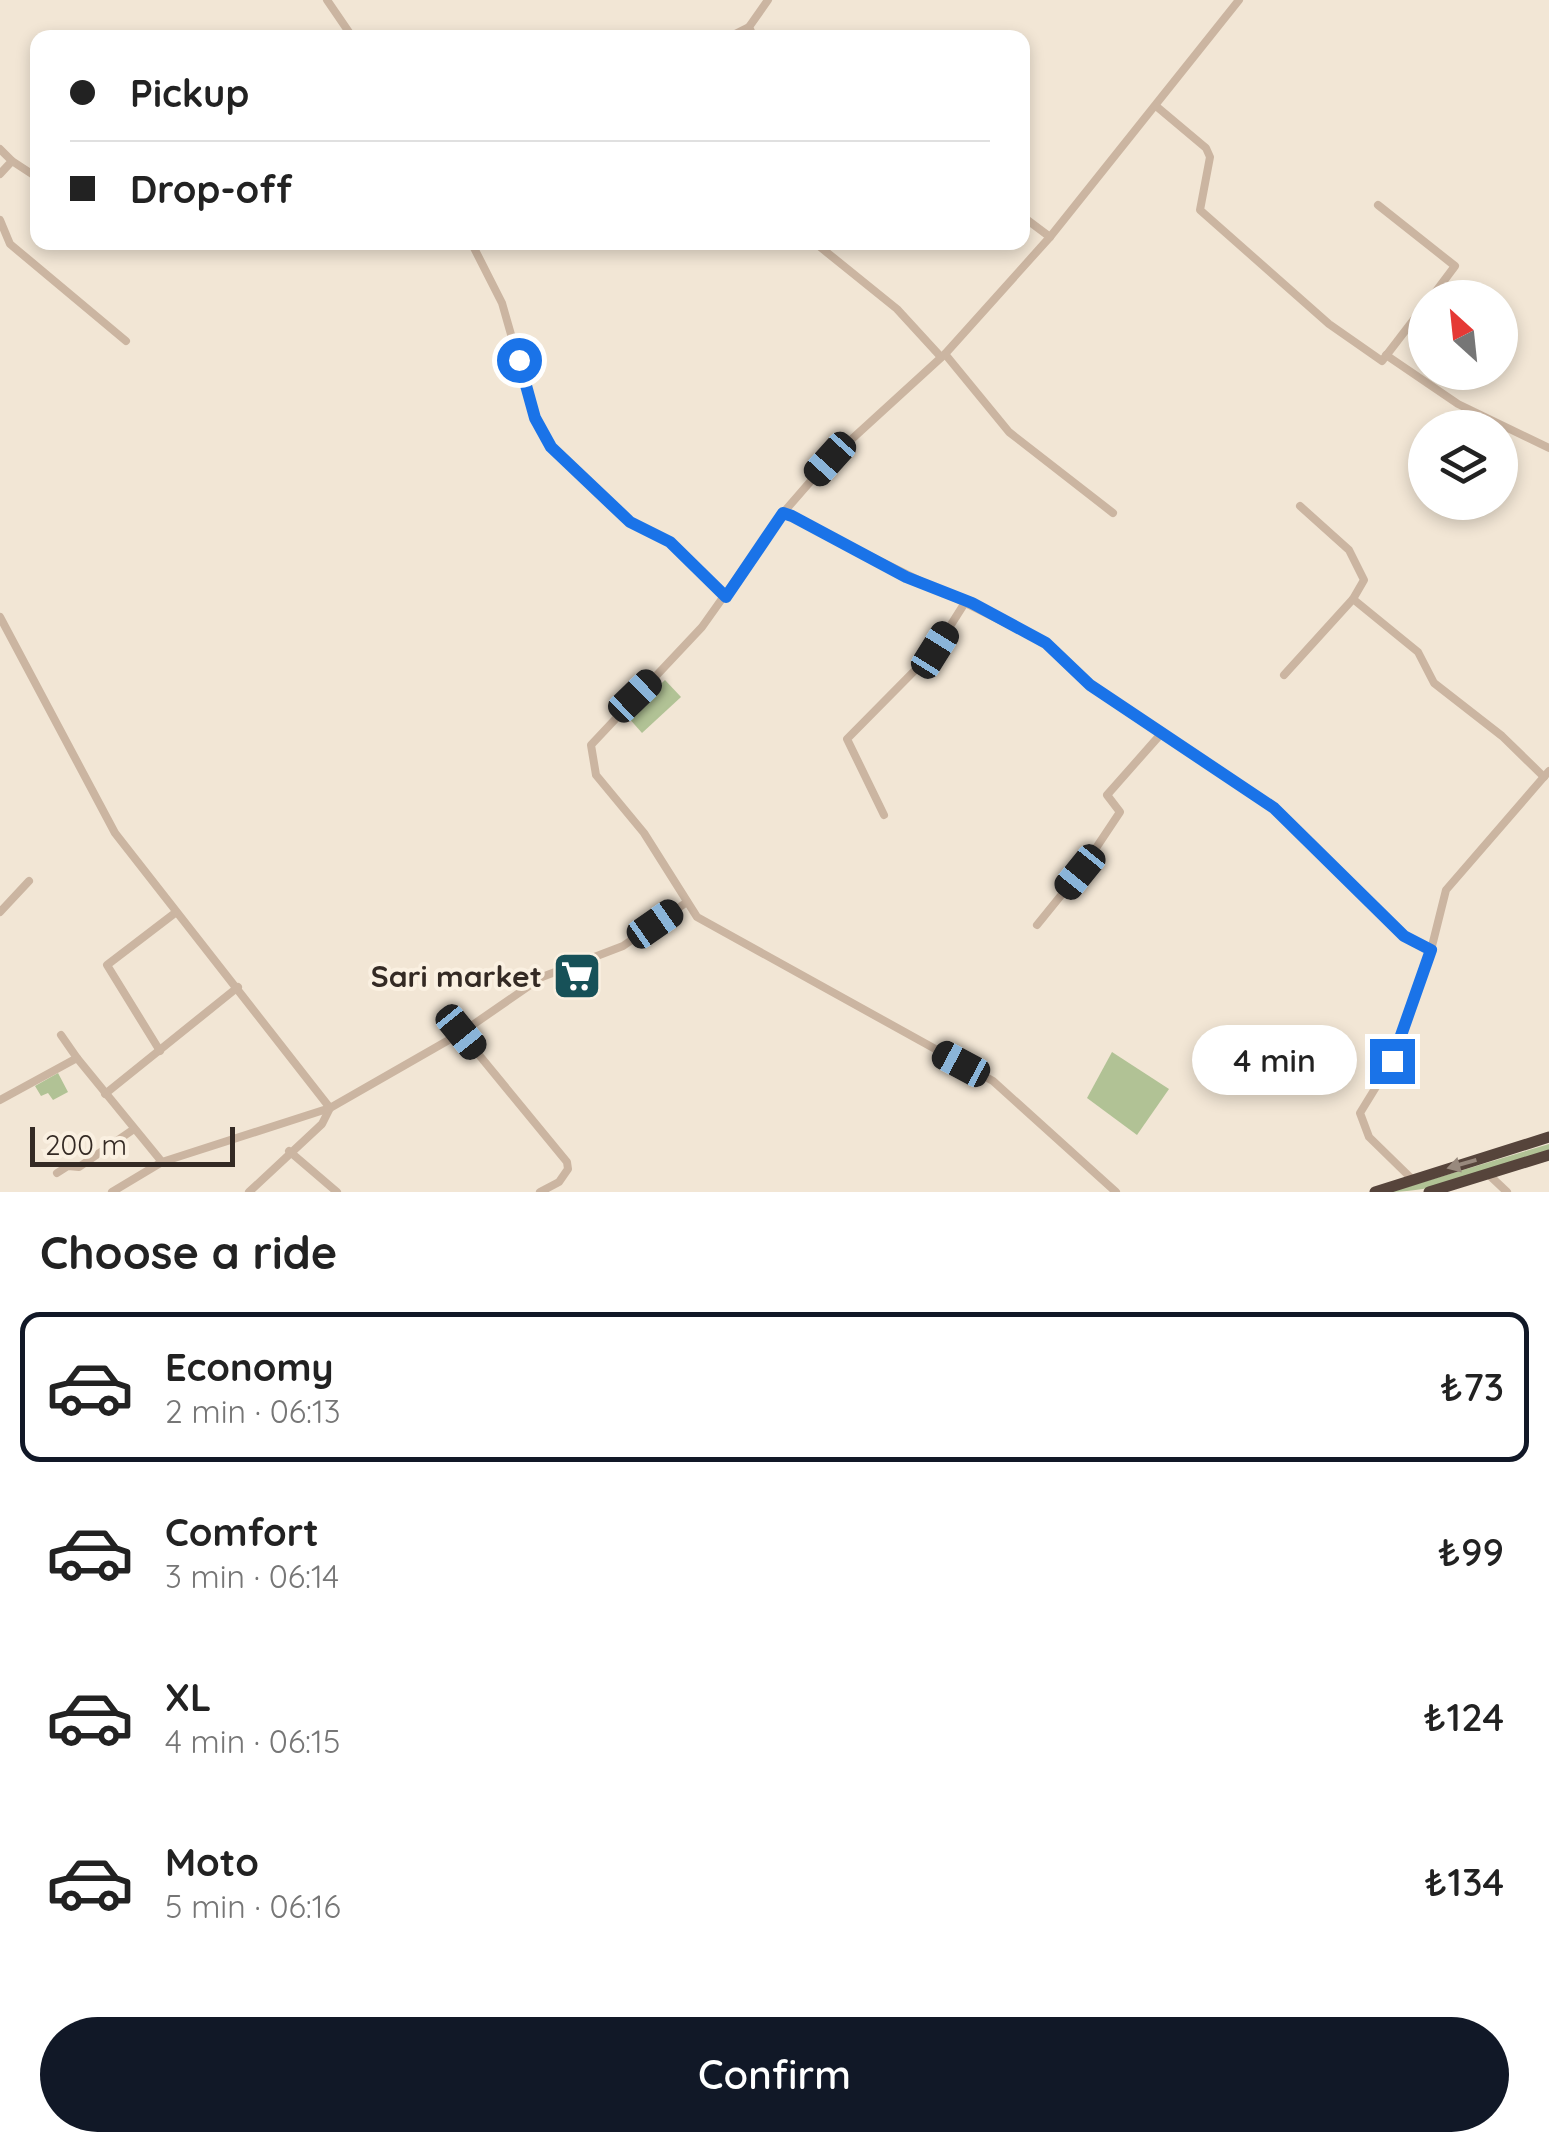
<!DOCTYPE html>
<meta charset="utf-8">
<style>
:root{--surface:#fff;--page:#f2f2f2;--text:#222;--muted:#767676;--line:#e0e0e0;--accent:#111827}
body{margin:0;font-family:Quicksand,sans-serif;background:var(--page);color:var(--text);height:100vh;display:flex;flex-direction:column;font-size:38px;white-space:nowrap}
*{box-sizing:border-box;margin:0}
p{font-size:32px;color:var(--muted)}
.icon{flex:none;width:55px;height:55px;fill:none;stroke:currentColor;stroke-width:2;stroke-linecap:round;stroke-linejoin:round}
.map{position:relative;height:1192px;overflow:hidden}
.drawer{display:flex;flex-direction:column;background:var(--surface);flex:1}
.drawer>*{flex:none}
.guide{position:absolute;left:30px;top:30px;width:1000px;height:220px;border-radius:20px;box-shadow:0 5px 15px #0003;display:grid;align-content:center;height:220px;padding:0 40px;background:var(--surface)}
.needle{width:65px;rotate:333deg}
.fabs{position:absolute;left:1408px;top:280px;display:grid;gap:20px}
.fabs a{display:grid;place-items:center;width:110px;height:110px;border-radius:50%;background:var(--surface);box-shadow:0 5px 15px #0003;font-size:50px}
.scale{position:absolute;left:30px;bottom:25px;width:205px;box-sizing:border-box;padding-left:10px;border:5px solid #342a24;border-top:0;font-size:28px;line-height:35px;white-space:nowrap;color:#342a24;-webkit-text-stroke:8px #faf0e1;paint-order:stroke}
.end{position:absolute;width:45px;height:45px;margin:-22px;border:12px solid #1a73e8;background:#fff;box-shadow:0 0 0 5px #fff}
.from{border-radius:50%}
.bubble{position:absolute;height:70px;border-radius:35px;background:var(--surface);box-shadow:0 5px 15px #0003;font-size:32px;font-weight:600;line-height:70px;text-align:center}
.car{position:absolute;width:30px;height:60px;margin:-30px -15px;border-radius:12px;box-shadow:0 0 8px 2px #0007;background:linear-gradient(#222 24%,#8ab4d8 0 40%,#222 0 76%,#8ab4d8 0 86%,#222 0)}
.guide b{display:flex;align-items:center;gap:35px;height:95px;font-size:38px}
.guide b+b{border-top:2px solid var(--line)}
.guide i{width:25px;height:25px;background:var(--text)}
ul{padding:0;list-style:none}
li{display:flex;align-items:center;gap:30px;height:150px;margin:0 20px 15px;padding:0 20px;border:5px solid transparent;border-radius:20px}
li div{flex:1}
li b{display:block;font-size:38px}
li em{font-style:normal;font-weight:600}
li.current{border-color:var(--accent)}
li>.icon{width:90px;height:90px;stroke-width:1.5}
h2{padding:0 40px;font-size:45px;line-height:120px}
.action{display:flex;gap:20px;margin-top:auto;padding:20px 40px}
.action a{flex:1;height:115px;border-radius:60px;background:var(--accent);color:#fff;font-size:40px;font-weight:600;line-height:115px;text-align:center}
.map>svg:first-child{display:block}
.green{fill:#b1c295}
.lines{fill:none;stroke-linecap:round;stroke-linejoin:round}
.minor{stroke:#cbb5a1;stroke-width:8}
.highway{stroke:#56443b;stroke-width:11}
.oneway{fill:#98897d}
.route{stroke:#1a73e8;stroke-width:12}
.labels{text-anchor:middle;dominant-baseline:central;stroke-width:8;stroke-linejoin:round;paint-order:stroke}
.poi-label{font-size:30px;font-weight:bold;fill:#342a24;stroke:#faf0e1;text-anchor:end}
</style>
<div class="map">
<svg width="1549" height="1192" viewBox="0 0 1549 1192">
<rect width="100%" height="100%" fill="#f2e6d5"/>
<!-- green -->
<g class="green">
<path d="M665 680 681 697 642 733 627 716Z"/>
<path d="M1112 1052 1169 1089 1137 1135 1087 1098Z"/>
<path d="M58 1073 68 1092 53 1100 48 1093 41 1096 35 1086Z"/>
<path d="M1549 1144V1150C1499 1166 1443 1192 1390 1192Z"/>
</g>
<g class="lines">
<!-- minor -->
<g class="minor">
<path d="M327 0 353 38"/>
<path d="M727 38 749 27"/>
<path d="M754 38 749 27 768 0"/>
<path d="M1156 106 1206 148 1210 157 1200 210 1329 324 1382 361 1425 305"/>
<path d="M0 149 12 161 0 174"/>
<path d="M12 161 38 178"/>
<path d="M1378 205 1455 266 1431 298"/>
<path d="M1022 216 1050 237"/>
<path d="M0 220 10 244 126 341"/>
<path d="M471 242 502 303 535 418 551 447 630 522 670 542 725 597"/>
<path d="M814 242 897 309 941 357"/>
<path d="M945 354 1009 432 1113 513"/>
<path d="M1386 355 1458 404 1549 448"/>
<path d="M783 513 1046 643 1090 685 1274 808 1405 935 1431 950"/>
<path d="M1353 599 1418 652 1434 683 1502 736 1544 777"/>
<path d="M0 617 115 833 330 1108 322 1124 249 1192"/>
<path d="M1284 675 1353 599 1364 580 1349 550 1300 506"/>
<path d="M884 815 847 739 935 650 966 601"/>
<path d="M0 912 29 881"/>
<path d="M1037 925 1080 872 1120 812 1107 795 1160 735"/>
<path d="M461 1033 567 1162 568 1169 559 1182 540 1192"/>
<path d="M61 1035 77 1058"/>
<path d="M160 1051 107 965 175 913"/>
<path d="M105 1094 238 987"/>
<path d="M0 1100 77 1058 162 1162"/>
<path d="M289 1151 337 1192"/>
<path d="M57 1173 68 1166 79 1167 134 1129"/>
<path d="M1488 1174 1507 1192"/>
<path d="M1412 1179 1369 1137 1360 1113 1392 1061 1431 950 1446 890 1549 771"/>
<path d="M112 1192 162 1162 330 1108 461 1033 542 977 623 946 687 902"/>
<path d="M1116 1192 993 1081 697 917 644 833 596 775 591 745 702 627 783 513 830 459 945 354 1050 237 1239 0"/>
</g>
<!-- highway -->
<g class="highway">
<path d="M1375 1192 1549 1137"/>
<path d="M1429 1192 1549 1155"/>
</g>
</g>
<!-- one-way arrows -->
<defs><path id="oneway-solid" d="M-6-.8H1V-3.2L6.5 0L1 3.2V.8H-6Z" transform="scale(2.5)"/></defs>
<use class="oneway" href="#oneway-solid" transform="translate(1462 1164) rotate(164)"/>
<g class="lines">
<!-- route -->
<path class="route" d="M519 360 535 418 551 447 630 522 670 542 726 597 783 513 792 516 906 577 972 603 1046 643 1090 685 1274 808 1404 936 1431 950 1392 1061"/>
</g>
<!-- icons -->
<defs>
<g id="supermarket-square" transform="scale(2.5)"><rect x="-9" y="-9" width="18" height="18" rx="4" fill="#175158" stroke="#faf0e1"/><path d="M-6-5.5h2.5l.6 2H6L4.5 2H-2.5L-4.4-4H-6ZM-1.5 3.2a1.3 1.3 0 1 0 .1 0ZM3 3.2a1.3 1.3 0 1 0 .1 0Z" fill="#fff"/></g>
</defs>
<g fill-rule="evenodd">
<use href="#supermarket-square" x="577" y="976"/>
</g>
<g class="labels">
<!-- poi labels -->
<g class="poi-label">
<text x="542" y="976">Sari market</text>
</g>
</g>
</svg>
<div class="fabs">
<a><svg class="needle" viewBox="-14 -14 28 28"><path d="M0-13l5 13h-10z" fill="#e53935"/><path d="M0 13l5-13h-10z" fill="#767676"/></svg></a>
<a><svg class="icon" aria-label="layers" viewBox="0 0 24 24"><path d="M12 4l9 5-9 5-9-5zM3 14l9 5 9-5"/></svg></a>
</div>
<div class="scale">200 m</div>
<i class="end from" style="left:519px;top:360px"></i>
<i class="end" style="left:1392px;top:1061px"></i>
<div class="bubble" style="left:1192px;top:1025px;width:165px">4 min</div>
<i class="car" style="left:830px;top:459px;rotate:222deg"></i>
<i class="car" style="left:935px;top:650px;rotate:32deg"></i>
<i class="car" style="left:635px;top:696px;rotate:46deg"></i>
<i class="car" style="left:1080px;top:872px;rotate:219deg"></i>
<i class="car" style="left:655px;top:924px;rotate:55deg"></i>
<i class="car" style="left:461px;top:1032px;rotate:141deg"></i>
<i class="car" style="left:961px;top:1064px;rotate:298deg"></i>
<div class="guide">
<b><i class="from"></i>Pickup</b>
<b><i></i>Drop-off</b>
</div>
</div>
<section class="drawer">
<h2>Choose a ride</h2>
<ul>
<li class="current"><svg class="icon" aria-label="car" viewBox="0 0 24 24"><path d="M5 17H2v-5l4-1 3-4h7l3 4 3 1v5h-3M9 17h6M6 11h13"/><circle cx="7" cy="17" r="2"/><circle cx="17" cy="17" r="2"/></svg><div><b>Economy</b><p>2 min · 06:13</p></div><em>₺73</em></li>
<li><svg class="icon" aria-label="car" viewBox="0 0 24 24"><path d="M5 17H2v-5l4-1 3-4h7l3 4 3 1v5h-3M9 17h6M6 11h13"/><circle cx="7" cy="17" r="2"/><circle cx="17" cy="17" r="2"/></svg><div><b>Comfort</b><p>3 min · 06:14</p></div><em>₺99</em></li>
<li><svg class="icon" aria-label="car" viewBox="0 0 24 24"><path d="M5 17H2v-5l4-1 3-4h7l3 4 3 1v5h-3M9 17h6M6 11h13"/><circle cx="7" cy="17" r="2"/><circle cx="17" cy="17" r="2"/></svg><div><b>XL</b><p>4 min · 06:15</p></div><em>₺124</em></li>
<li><svg class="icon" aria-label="car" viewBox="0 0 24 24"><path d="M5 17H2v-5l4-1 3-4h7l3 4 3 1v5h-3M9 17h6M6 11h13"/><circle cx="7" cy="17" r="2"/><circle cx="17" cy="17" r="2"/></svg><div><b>Moto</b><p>5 min · 06:16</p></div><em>₺134</em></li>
</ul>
<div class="action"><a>Confirm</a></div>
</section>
